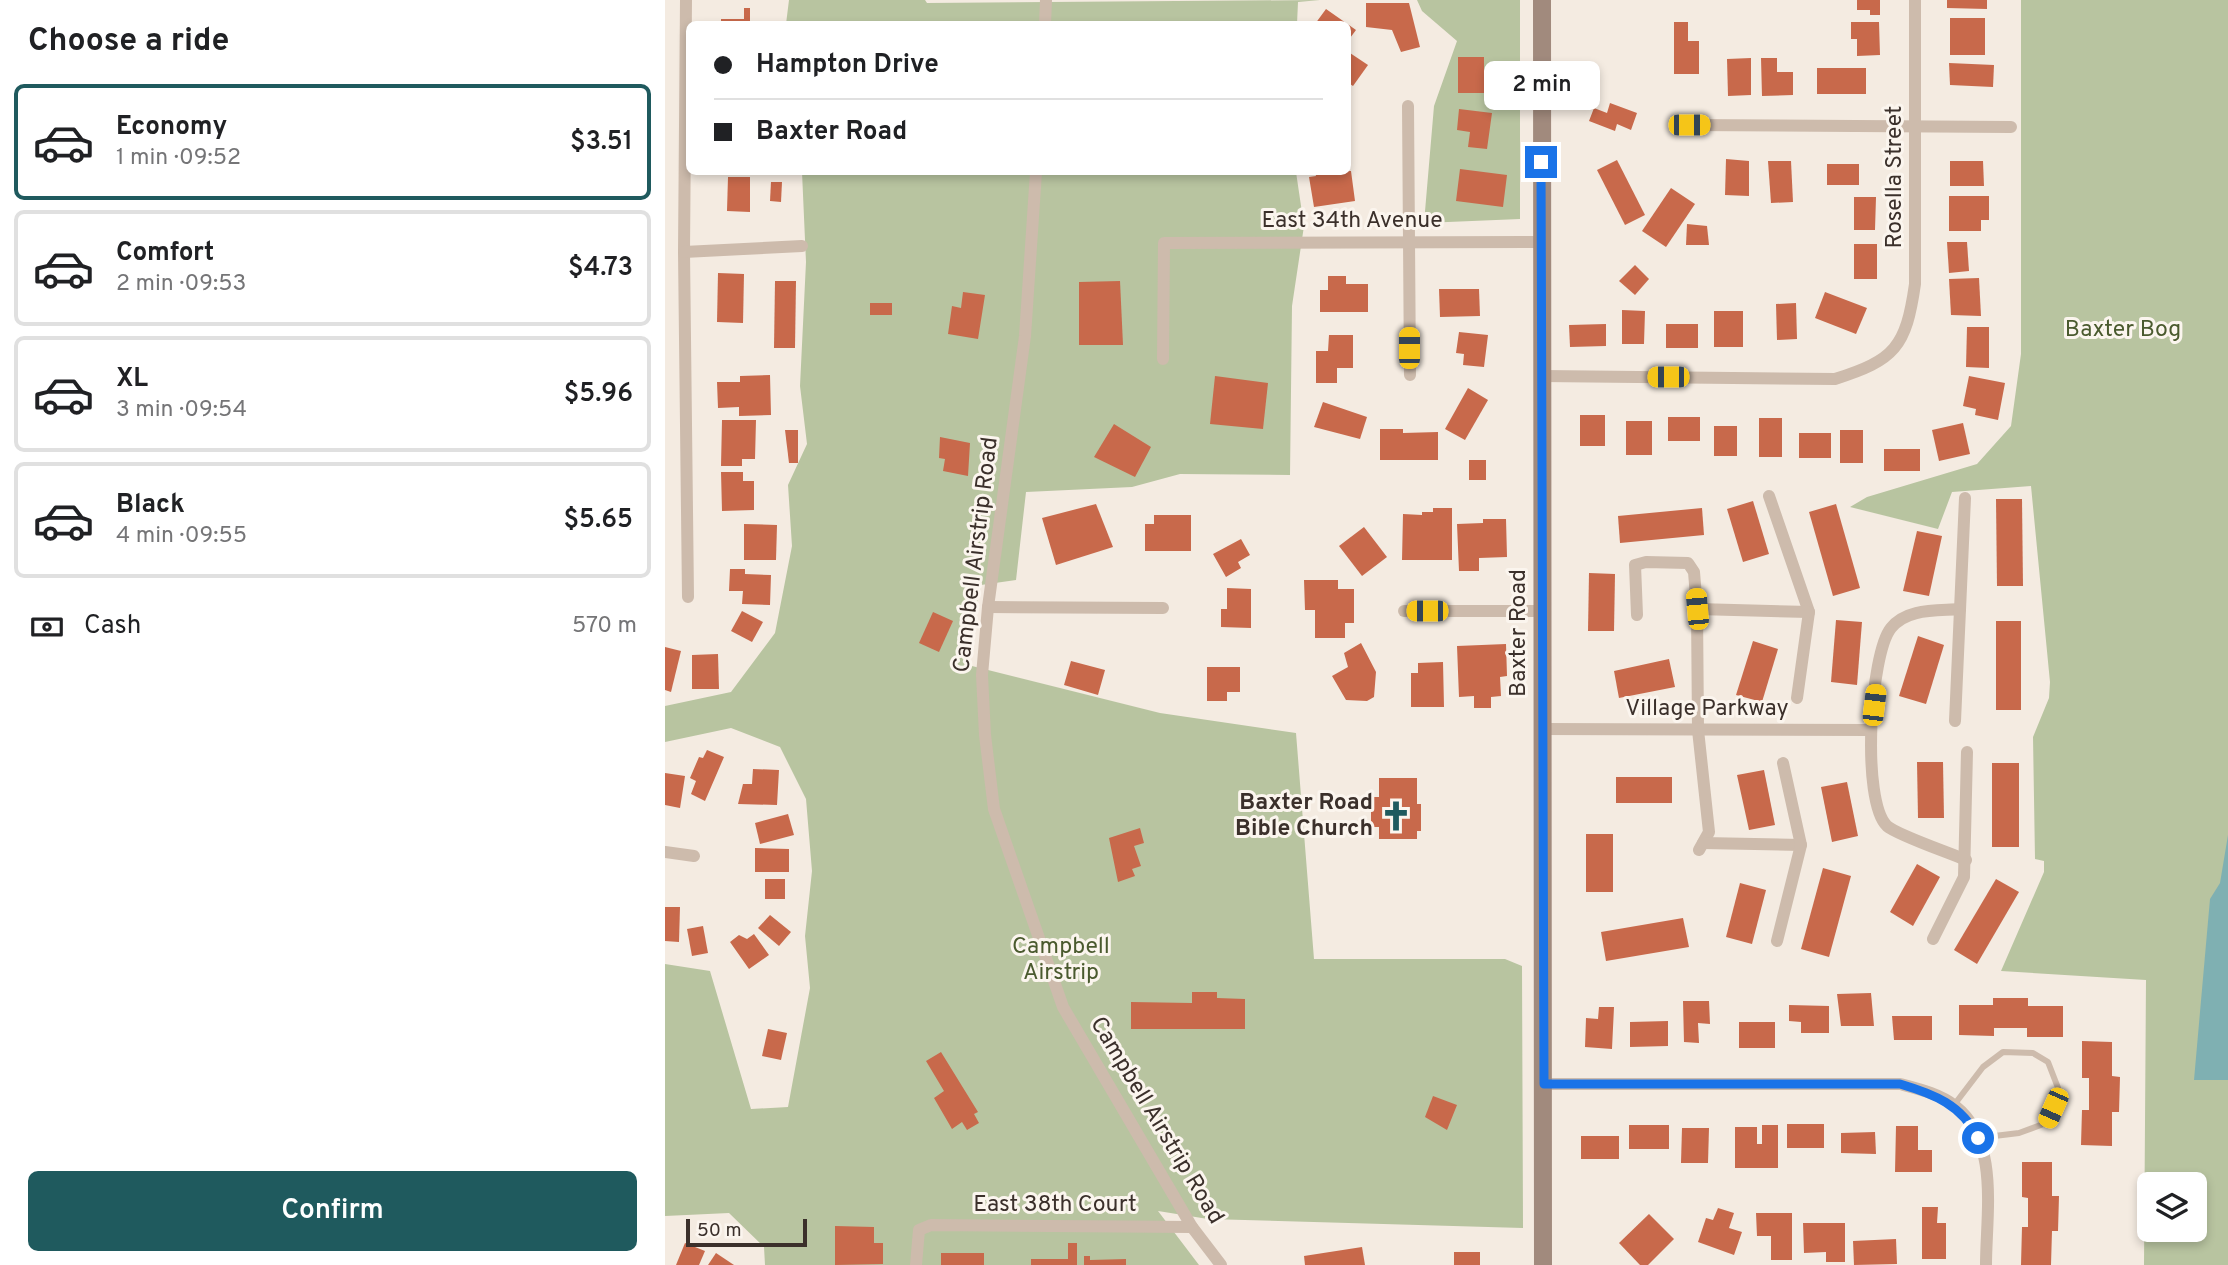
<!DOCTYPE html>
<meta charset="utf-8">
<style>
:root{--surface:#fff;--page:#f2f2f2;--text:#202124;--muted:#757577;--line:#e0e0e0;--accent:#1f5a5e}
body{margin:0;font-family:Overpass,sans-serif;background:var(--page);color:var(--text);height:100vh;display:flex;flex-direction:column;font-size:26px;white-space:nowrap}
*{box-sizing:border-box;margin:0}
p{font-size:23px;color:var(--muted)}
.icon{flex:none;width:38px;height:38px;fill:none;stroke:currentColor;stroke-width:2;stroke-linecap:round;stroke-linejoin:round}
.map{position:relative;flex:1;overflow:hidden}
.details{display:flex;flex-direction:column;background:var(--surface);width:665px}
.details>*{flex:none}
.hud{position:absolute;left:21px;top:21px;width:665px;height:154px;border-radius:10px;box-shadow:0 4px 10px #0003;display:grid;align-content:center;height:154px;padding:0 28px;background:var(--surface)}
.buttons{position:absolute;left:1472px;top:1172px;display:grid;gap:14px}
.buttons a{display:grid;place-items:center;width:70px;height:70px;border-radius:10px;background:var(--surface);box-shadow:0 4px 10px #0003;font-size:35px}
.scale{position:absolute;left:21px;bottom:18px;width:121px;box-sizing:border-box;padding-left:7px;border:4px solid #3b302b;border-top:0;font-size:19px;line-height:24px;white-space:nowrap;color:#3b302b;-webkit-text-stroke:5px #fbf5ee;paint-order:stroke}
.end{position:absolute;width:32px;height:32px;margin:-16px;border:9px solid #1a73e8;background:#fff;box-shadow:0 0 0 4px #fff}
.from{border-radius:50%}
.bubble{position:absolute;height:49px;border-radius:10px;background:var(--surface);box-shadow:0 4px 10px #0003;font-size:23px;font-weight:600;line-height:49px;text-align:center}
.car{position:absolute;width:21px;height:42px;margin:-21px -10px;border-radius:9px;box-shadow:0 0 5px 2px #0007;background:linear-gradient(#f5c518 24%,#345 0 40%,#f5c518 0 76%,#345 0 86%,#f5c518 0)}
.hud b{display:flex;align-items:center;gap:24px;height:66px;font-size:26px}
.hud b+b{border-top:2px solid var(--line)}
.hud i{width:18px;height:18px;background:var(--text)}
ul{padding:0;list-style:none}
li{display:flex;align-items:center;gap:21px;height:116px;margin:0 14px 10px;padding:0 14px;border:4px solid var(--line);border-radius:10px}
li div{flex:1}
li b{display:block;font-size:26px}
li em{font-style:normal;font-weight:600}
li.on{border-color:var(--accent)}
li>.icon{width:63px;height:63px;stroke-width:1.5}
h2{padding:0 28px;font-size:32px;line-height:84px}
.pay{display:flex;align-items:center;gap:18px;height:77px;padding:0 28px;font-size:26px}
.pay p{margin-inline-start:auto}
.primary-button{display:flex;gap:14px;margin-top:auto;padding:14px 28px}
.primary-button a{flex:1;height:80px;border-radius:10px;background:var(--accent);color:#fff;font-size:28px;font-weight:600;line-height:80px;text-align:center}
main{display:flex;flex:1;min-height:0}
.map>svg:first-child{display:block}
.green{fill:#b8c4a0;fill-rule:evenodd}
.water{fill:#7fb0b2}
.building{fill:#c8694b}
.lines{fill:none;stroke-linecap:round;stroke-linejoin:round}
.lane{stroke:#cdbbac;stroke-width:6}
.street{stroke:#cdbbac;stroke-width:12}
.secondary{stroke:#a18a7d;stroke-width:18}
.route{stroke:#1a73e8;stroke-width:9}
.labels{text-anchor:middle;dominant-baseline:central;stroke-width:6;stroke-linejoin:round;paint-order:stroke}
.street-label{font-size:23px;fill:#3b302b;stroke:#fbf5ee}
.park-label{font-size:23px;fill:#4a5a2e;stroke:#fbf5ee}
.poi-label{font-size:23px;font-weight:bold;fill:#3b302b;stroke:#fbf5ee;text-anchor:end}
</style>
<main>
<section class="details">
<h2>Choose a ride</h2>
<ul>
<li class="on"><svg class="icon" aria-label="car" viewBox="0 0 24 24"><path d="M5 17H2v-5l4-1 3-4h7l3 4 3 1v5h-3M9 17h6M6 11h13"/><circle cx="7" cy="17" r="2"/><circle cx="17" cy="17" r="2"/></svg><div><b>Economy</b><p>1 min · 09:52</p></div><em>$3.51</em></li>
<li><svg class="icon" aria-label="car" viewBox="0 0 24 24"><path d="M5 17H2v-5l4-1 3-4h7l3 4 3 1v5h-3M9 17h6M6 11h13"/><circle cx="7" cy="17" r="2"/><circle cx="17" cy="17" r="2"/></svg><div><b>Comfort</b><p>2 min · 09:53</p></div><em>$4.73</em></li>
<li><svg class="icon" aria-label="car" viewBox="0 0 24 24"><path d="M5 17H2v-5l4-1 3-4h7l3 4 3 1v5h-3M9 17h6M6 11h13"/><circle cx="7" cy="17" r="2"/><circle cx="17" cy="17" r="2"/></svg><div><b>XL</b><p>3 min · 09:54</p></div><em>$5.96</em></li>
<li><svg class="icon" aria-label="car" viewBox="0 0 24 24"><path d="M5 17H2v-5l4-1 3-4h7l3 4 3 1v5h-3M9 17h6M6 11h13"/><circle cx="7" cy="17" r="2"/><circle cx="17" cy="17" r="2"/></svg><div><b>Black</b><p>4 min · 09:55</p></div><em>$5.65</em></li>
</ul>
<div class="pay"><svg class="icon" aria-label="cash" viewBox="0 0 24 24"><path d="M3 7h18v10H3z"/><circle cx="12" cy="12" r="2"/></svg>Cash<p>570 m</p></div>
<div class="primary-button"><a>Confirm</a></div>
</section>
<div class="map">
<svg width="1563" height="1265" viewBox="0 0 1563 1265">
<rect width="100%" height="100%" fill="#f4ebe1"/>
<!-- green -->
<g class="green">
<path d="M124 0H260L262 3 655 0 633 2 632 24H121Z"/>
<path d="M752 0H855V219L759 223 769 106 792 41 757 11Z"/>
<path d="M1356 0H1563V1265H1479L1481 980 1336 971 1379 872V861L1370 859 1368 737 1384 698 1385 682 1366 486 1287 492 1273 529 1185 507 1202 497 1312 464 1346 426 1356 354ZM1484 1185H1530V1230H1484Z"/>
<path d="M137 172H631L639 226 627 306 625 475 515 474 467 487 361 492 351 580 316 585 302 647 307 666 495 713 631 733 649 959H840L857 966 858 1228 543 1219 493 1211 534 1265H100L99 1247 64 1213 0 1216V964L45 971 86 1109 123 1107 145 988 140 936 147 871 141 799 115 747 66 728 0 742V706L66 692 110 633 127 546 123 485 142 444 135 386 141 262Z"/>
</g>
<!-- water -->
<path class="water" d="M1563 835V1080H1529L1545 899 1555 883Z"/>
<!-- building -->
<g class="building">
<path d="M1192 0H1215V15H1205V10H1192Z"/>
<path d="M1282 0H1322V9L1282 8Z"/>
<path d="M701 3H744L755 47 736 52 727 30 701 27Z"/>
<path d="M79 8H85V24H56V19H79Z"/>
<path d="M661 9 691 30 682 42V24H650Z"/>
<rect x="1285" y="18" width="35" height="37"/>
<path d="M1009 22H1023V41H1034V74H1009Z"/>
<path d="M1186 22H1214L1215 55 1192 56V39H1186Z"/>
<path d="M682 51 703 65 688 86 682 82Z"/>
<rect x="793" y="57" width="26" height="36"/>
<path d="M1086 58V95L1063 96 1062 59Z"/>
<path d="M1096 58H1112V72H1128V95L1097 96Z"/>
<path d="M1284 63 1329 65 1328 87 1285 85Z"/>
<rect x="1152" y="68" width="49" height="26"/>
<path d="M945 103 972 113 966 130 952 124 950 131 924 121 929 108 942 113Z"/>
<path d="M794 109 827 113 822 149 803 147 805 132 792 130Z"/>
<path d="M1061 159 1084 161V196L1060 195Z"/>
<path d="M952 160 980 215 960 225 932 170Z"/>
<path d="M1103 161H1126L1128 202 1106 203Z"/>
<path d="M1285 161H1318L1319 186H1285Z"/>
<rect x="1162" y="164" width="32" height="21"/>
<path d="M795 169 842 175 838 207 791 201Z"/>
<path d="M686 171 690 201 649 207 644 177 651 176 650 172Z"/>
<path d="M63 177H85V212L62 211Z"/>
<path d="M106 182H117L116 202 105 201Z"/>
<path d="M1006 188 1030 204 1001 247 977 231Z"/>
<path d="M1284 196H1324V220H1316V231H1284Z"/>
<path d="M1189 197H1211L1210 230H1189Z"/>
<path d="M1022 224 1042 226 1044 245H1021Z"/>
<path d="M1282 242H1302L1304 271 1284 273Z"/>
<rect x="1189" y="244" width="23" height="35"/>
<path d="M970 265 984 279 970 295 954 281Z"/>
<path d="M53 273 79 274 78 323 52 322Z"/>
<path d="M663 276H681V284H703V312H655V290H663Z"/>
<path d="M1314 278 1316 316 1286 315 1284 279Z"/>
<path d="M110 281H131L130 348H109Z"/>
<path d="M455 281 458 345H414V282Z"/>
<path d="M774 289H814L815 316 775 317Z"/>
<path d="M298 292 320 295 313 339 283 334 287 306 296 308Z"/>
<path d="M1160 292 1202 308 1191 334 1150 318Z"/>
<rect x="205" y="303" width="22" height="12"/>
<path d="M1131 303 1132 339 1112 340 1111 304Z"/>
<path d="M957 310 980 311 979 344H957Z"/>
<rect x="1049" y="311" width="29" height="36"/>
<path d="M941 324V346L905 347 904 325Z"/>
<rect x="1001" y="324" width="32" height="24"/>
<path d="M1302 327H1324V368L1301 367Z"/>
<path d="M794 332 823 335 819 367 798 365 799 354 791 353Z"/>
<path d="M664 335H688V368H672V383H651V351H663Z"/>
<path d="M105 375 106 415 74 416V407L53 408 52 382H75V376Z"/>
<path d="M550 376 603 383 598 429 545 424Z"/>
<path d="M1304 376 1340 383 1333 420 1310 415 1311 409 1298 406Z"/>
<path d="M803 388 823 400 800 440 780 429Z"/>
<path d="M658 402 702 417 695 439 649 427Z"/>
<rect x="915" y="415" width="25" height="31"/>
<rect x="1003" y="417" width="32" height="24"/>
<rect x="1094" y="418" width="23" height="39"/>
<path d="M57 420H91L90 459H77V466H56Z"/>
<rect x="961" y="421" width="26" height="34"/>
<path d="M1298 423 1305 454 1274 461 1267 430Z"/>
<path d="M449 424 486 447 470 477 429 457Z"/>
<rect x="1049" y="426" width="23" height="30"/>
<path d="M715 429H738V433L773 432V460H715Z"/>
<path d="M120 430H133V463H124Z"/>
<rect x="1175" y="430" width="23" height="33"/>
<rect x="1134" y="433" width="32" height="25"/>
<path d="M275 437 305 443 303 476 278 471 280 459 274 458Z"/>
<rect x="1219" y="449" width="36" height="22"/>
<rect x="804" y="460" width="17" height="20"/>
<path d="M56 472H78V481H89V510L57 511Z"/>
<path d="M1331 499H1357L1358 586H1332Z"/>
<path d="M1088 501 1104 554 1078 562 1062 509Z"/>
<path d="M431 504 448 547 391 565 377 518Z"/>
<path d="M1171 504 1195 588 1168 596 1144 512Z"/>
<path d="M768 508H787V560H737L738 514 757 515V512H768Z"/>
<path d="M1037 508 1039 535 955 543 953 516Z"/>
<path d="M489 515H526V551H480V524H489Z"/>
<path d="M818 519H841L842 557 814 558V571H794L792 524 818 523Z"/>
<path d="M79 524 112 525 111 560H79Z"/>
<path d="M699 527 722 557 697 576 674 546Z"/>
<path d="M1252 531 1277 536 1264 596 1238 591Z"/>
<path d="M576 539 585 555 573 562 576 568 561 577 548 554Z"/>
<path d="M65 569H80V574L106 575 105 605 77 604 78 591H64Z"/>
<path d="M924 573 950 574 949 631H923Z"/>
<path d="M639 580H673V589H689V623H680V638H650V610H640Z"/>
<path d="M562 588 586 589V628L556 627V609H562Z"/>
<path d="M77 611 98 622 87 642 66 631Z"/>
<path d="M268 612 288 621 274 652 254 643Z"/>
<path d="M1171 620 1197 622 1192 685 1166 682Z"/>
<rect x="1331" y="621" width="25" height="89"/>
<path d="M1253 636 1279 645 1261 704 1234 696Z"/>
<path d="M1088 641 1113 649 1097 702 1071 695Z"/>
<path d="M696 643 711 672 709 697 702 701 681 700 667 676 683 667 679 653Z"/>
<path d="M841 644 842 676 835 677 836 696 826 697V708H809V696L794 697 792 646Z"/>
<path d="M0 647 16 651 6 692 0 690Z"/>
<path d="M53 654 54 689H27V655Z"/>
<path d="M1004 659 1010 687 954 698 949 671Z"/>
<path d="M406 661 440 670 433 695 399 685Z"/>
<path d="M778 662 779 707H746V673H753V663Z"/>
<path d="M542 667H575V692H562V701H542Z"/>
<path d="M42 750 59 757 40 801 26 794 31 781 25 778 34 757 38 758Z"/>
<path d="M1252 762H1278L1279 818H1253Z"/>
<rect x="1327" y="763" width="27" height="84"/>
<path d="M88 769 114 770 112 805 73 804 78 784H87Z"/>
<path d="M1099 770 1110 825 1084 830 1072 775Z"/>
<path d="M0 773 20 776 15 808 0 805Z"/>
<rect x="951" y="777" width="56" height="26"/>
<path d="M714 778H752V804H756V831H752V839H714V827H706V797H714Z"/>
<path d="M1182 782 1193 836 1167 842 1156 787Z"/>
<path d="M123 814 129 835 95 844 90 823Z"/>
<path d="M475 828 479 843 469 846 476 866 467 869 470 876 453 882 444 838Z"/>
<rect x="921" y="834" width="27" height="58"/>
<path d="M90 848 124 849V872H90Z"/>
<path d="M1252 864 1275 877 1248 926 1225 912Z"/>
<path d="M1158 868 1186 876 1164 957 1136 949Z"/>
<rect x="100" y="879" width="20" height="20"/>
<path d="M1331 879 1354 892 1312 964 1289 950Z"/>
<path d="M1075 883 1101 890 1087 944 1061 937Z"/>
<path d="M0 907H15L14 942 0 941Z"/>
<path d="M105 915 126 932 114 946 93 928Z"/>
<path d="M1018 918 1024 947 941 961 936 932Z"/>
<path d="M38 926 43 953 27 956 22 929Z"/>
<path d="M89 934 104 955 84 969 65 942 74 935 82 939Z"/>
<path d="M527 992H552V998L580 999V1029H466V1002L527 1003Z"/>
<path d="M1206 993 1209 1026H1176L1172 994Z"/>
<path d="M1328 998H1363V1006H1398V1037H1362V1028H1329V1036L1294 1035V1005H1328Z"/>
<path d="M1018 1001H1044L1045 1024 1033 1023 1034 1043 1019 1042Z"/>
<path d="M1124 1005 1164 1006V1033H1136V1022L1124 1021Z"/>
<path d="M934 1007H949L947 1049 920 1047 921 1018 933 1019Z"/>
<path d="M1227 1016H1267V1040H1229Z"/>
<path d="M1003 1021V1046L965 1047V1022Z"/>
<rect x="1074" y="1022" width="36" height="26"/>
<path d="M103 1029 122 1033 116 1060 97 1056Z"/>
<path d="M1417 1041 1447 1042V1076L1455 1077 1454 1112H1447V1146L1416 1145 1417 1110H1424V1078H1417Z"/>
<path d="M276 1052 313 1112 309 1114 314 1123 302 1130 297 1122 287 1129 269 1098 279 1091 261 1061Z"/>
<path d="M768 1096 792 1105 782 1130 760 1117Z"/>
<rect x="1122" y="1124" width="37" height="24"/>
<rect x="964" y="1125" width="40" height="24"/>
<path d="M1097 1125H1113V1168H1070V1127H1092V1144H1097Z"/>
<path d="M1231 1126H1253V1150H1267V1172H1230Z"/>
<path d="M1017 1128H1044L1043 1163H1016Z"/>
<path d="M1210 1132 1211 1154 1176 1153V1133Z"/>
<rect x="916" y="1136" width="38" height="23"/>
<path d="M1357 1162H1387V1196H1394L1393 1231H1387L1386 1265H1356L1357 1227H1363V1198L1357 1197Z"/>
<path d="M1257 1207H1273L1272 1223H1281V1259H1257Z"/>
<path d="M1053 1208 1069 1213 1064 1228 1077 1232 1069 1255 1033 1242 1041 1218 1048 1220Z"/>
<path d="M1091 1213H1127V1260H1106V1236H1092Z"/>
<path d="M984 1214 1009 1239 983 1265H975L954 1243Z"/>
<path d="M1138 1223H1180V1262H1161V1252L1139 1253Z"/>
<path d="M170 1226 209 1227V1243H218V1264L170 1265Z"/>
<path d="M1231 1239 1232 1264 1189 1265 1188 1241Z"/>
<path d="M20 1243 40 1251 34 1265H11Z"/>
<path d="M403 1243H412V1265H366V1259H403Z"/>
<path d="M697 1247 700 1265H640L639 1256Z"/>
<rect x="789" y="1252" width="26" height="13"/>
<path d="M51 1253 69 1265H43Z"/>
<rect x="276" y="1253" width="43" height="12"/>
<path d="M419 1256H425V1260L461 1259V1265H419Z"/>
</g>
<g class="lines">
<!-- lane -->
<path class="lane" d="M1289 1105 1318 1067 1338 1052 1368 1053 1383 1062 1395 1093 1381 1123 1354 1133 1313 1138"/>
<!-- street -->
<g class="street">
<path d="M21 0 19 252 23 597"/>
<path d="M380 24 381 0"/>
<path d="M743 106 745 375"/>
<path d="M1024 125 1346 127"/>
<path d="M371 172 360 336 323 607 317 675 320 735 329 809 398 1007 527 1227 556 1265"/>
<path d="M19 252 137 246"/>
<path d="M498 359 499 243 876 242"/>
<path d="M877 376 1170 379C1230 360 1241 347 1250 284V0"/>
<path d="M1104 496 1144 612 1132 698"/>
<path d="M323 607 498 608"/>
<path d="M1032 609 1144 612"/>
<path d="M1295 609C1272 611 1242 608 1226 628 1205 654 1196 801 1222 826 1232 835 1285 853 1301 860"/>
<path d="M739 611H878"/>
<path d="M972 615 970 565 981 562 1023 563 1029 572 1032 609 1033 730 1044 832 1034 850"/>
<path d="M1290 721 1300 498"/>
<path d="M878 729 1206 730"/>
<path d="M1038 843 1136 845"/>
<path d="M0 852 29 856"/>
<path d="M1268 939 1299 877 1302 752"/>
<path d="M1112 941 1136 845 1118 763"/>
<path d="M879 1084H1235C1254 1089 1275 1094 1290 1106 1335 1141 1321 1215 1321 1265"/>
<path d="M251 1265 254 1230 266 1225 527 1227"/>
</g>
<!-- secondary -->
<path class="secondary" d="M877 0 878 1265"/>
</g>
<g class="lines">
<!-- route -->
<path class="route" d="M876 162 879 1084H1235C1269 1094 1297 1105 1313 1138"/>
</g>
<!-- icons -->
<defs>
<g id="church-bare" transform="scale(2.415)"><path d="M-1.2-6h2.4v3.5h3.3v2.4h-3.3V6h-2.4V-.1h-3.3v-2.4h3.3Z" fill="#1f5a5e" stroke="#fbf5ee" stroke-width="2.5" paint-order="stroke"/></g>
</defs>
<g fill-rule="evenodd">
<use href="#church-bare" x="731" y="816"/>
</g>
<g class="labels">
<!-- street labels -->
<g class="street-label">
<text transform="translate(1230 177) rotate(-90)">Rosella Street</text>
<text x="687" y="221">East 34th Avenue</text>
<text transform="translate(312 555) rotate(-83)">Campbell Airstrip Road</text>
<text transform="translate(854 633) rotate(-90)">Baxter Road</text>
<text x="1042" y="709">Village Parkway</text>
<text transform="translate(491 1121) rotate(59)">Campbell Airstrip Road</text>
<text x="390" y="1205">East 38th Court</text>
</g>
<!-- park labels -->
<g class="park-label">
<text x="1458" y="330">Baxter Bog</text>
<text x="396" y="947">Campbell<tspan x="396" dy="26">Airstrip</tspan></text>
</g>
<!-- poi labels -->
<g class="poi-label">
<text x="708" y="803">Baxter Road<tspan x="708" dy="26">Bible Church</tspan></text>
</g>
</g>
</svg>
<div class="buttons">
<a><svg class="icon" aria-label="layers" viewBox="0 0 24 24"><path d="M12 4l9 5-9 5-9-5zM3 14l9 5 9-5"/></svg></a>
</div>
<div class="scale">50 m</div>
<i class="end from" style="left:1313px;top:1138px"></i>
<i class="end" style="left:876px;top:162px"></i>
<div class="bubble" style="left:819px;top:61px;width:116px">2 min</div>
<i class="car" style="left:1024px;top:125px;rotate:90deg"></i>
<i class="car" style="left:744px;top:348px;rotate:0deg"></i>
<i class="car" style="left:1003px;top:377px;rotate:270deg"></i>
<i class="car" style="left:1032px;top:609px;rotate:355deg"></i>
<i class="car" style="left:762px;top:611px;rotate:270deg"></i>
<i class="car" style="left:1209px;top:705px;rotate:7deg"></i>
<i class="car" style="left:1388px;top:1108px;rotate:204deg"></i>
<div class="hud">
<b><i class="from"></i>Hampton Drive</b>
<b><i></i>Baxter Road</b>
</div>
</div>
</main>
